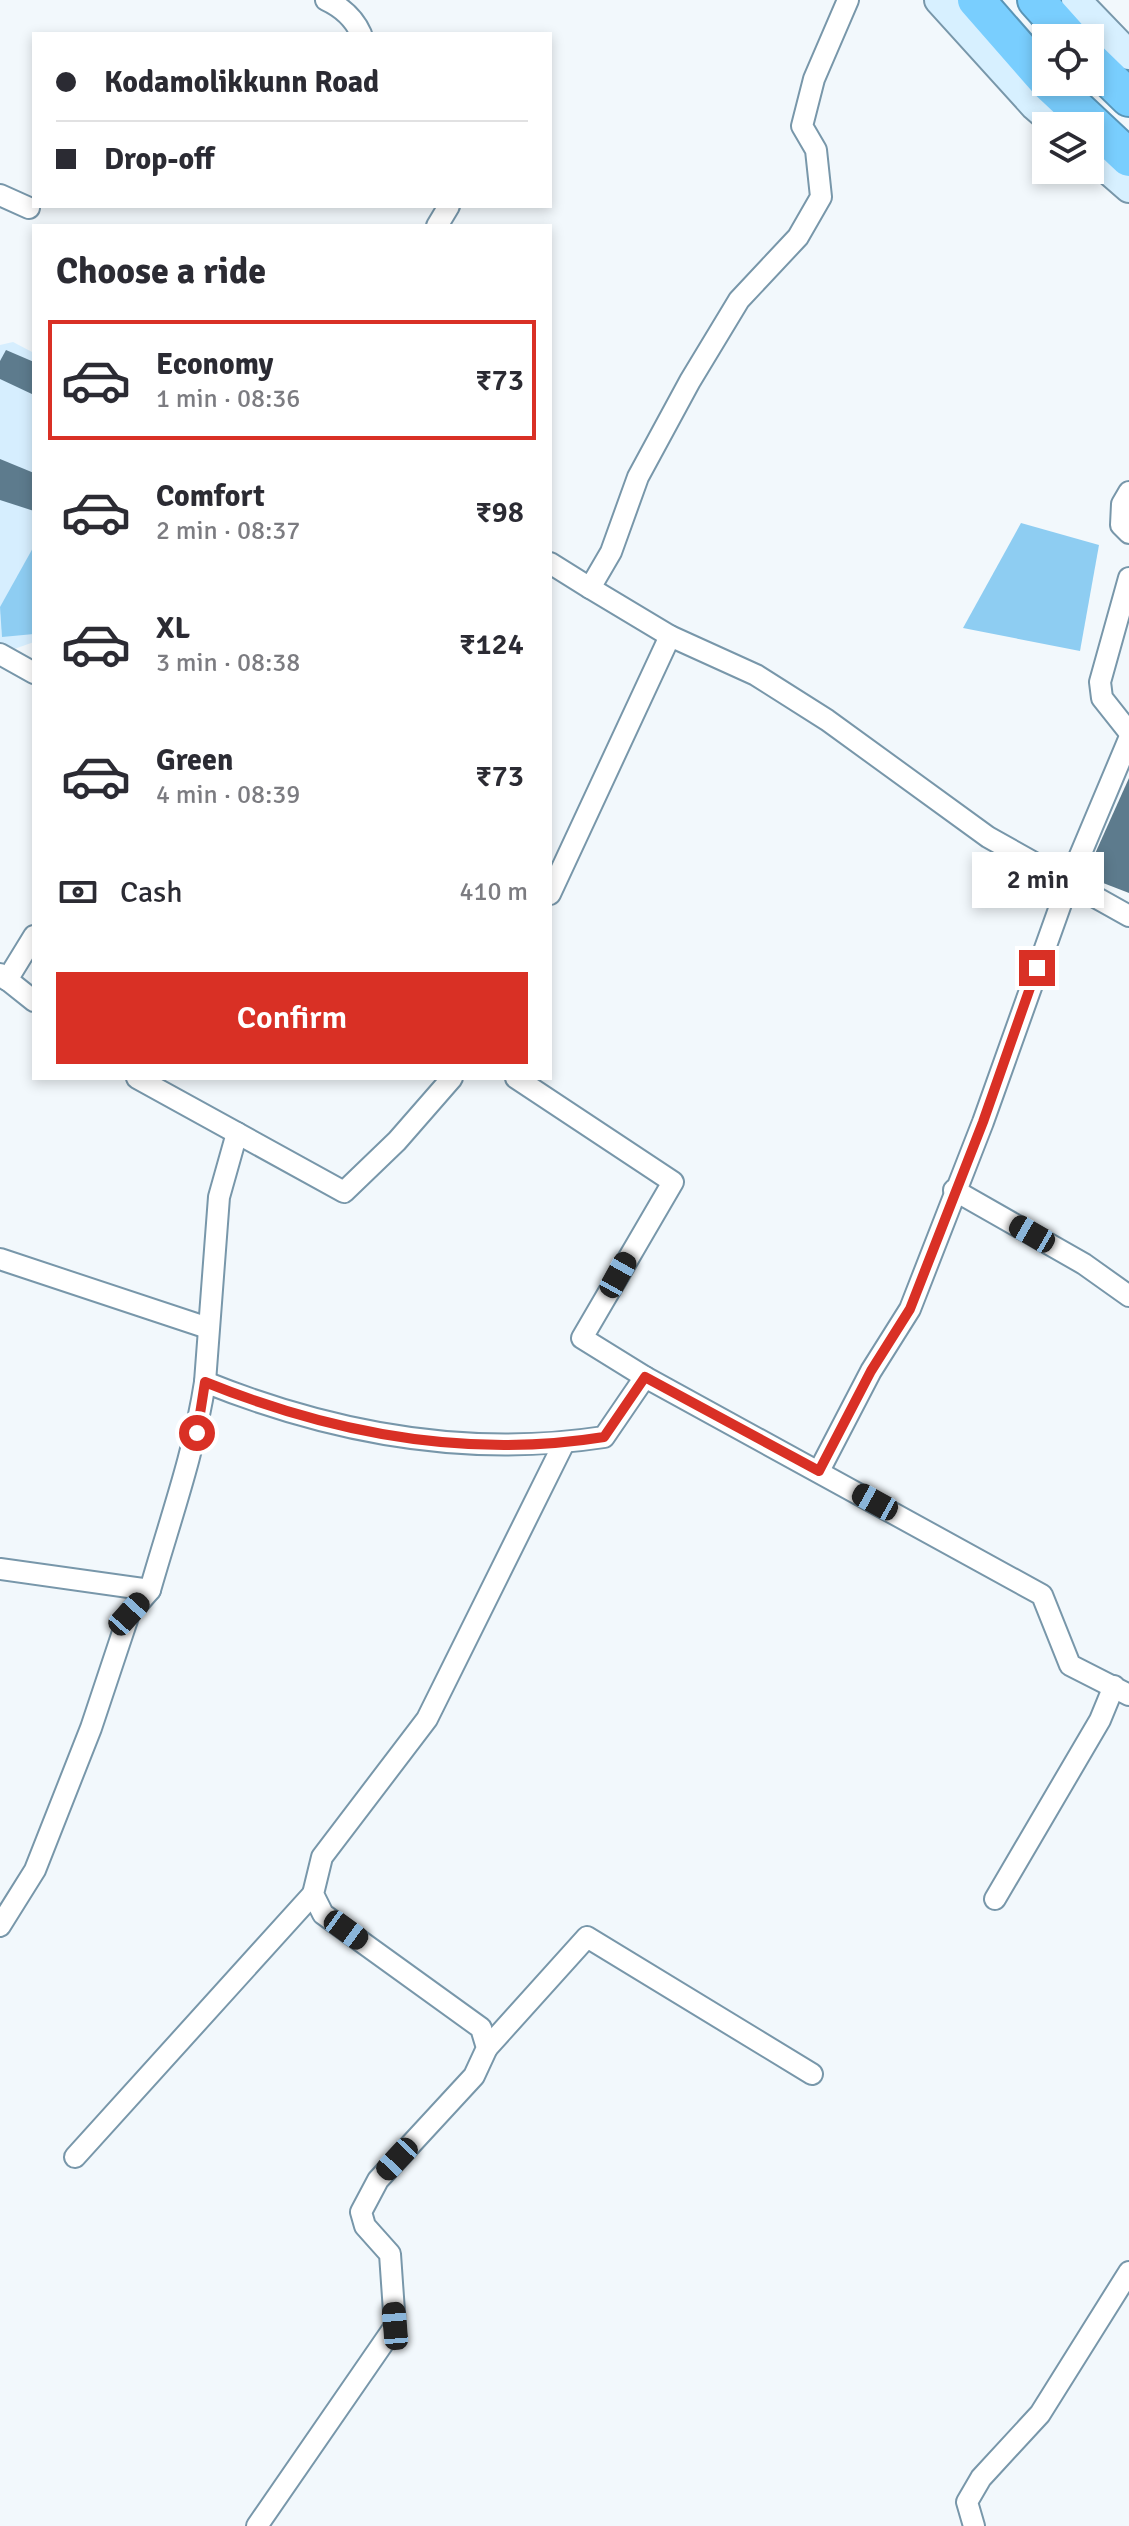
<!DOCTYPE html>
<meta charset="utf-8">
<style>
:root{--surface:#fff;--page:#f7f7f7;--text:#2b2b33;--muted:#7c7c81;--line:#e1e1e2;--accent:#d93025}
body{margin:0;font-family:Signika,sans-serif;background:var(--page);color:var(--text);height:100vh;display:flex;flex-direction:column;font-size:30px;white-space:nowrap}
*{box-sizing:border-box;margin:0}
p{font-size:26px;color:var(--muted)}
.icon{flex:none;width:44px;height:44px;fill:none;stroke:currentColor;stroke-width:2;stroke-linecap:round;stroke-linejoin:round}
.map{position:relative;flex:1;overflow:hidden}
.sheet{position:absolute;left:32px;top:224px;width:520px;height:856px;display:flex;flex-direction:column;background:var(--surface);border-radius:0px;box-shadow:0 4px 12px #0003}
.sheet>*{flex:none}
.guide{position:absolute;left:32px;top:32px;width:520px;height:176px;border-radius:0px;box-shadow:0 4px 12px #0003;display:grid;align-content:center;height:176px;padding:0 24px;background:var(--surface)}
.controls{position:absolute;left:1032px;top:24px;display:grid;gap:16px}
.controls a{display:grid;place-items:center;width:72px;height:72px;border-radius:0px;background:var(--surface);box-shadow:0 4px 12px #0003;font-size:40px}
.end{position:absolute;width:36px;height:36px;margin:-18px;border:10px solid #d93025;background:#fff;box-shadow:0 0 0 4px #fff}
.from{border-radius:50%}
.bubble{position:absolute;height:56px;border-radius:0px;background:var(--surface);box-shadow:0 4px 12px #0003;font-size:26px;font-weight:600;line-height:56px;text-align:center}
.car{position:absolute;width:24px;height:48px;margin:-24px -12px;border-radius:10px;box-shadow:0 0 6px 2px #0007;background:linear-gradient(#222 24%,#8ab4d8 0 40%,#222 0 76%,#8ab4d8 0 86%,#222 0)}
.guide b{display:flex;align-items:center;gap:28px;height:76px;font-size:30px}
.guide b+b{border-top:2px solid var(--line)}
.guide i{width:20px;height:20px;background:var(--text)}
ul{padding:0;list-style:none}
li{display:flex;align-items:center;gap:24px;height:120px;margin:0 16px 12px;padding:0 8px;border:4px solid transparent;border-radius:0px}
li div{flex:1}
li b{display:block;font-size:30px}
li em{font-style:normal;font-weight:600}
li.current{border-color:var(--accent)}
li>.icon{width:72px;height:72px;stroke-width:1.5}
h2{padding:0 24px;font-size:36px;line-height:96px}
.pay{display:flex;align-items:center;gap:20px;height:88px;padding:0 24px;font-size:30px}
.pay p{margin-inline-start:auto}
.action{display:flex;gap:16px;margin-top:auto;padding:16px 24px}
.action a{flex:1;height:92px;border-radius:0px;background:var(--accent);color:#fff;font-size:32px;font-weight:600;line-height:92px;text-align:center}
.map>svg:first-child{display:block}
.built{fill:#d6eefe}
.green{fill:#8ecdf2}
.building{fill:#5d7b8d}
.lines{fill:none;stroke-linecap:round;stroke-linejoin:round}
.street-casing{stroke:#7897aa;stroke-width:24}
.secondary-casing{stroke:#7897aa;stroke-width:32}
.highway-casing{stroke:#5995b7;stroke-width:40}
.street{stroke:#fff;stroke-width:20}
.secondary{stroke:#d7f0ff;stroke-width:28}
.highway{stroke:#79cefe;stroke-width:36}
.route{stroke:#d93025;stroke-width:10}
</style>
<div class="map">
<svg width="1129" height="2526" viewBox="0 0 1129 2526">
<rect width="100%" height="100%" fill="#f2f8fc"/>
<!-- built -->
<path class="built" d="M13 342 34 353V642L0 654V345Z"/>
<!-- green -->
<g class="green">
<path d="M1021 523 1099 545 1080 651 963 628Z"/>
<path d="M34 546V634L2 637 0 607Z"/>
</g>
<!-- building -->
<g class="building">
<path d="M6 350 34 362V395L0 379V361Z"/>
<path d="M0 459 34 473V511L0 500Z"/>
<path d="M1129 778V893L1085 876Z"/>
</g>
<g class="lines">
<!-- street casing -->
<g class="street-casing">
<g id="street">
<path d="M326 0C341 7 354 18 361 34"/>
<path d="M0 195 29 208"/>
<path d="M437 226 449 206"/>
<path d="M1129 492 1122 504 1121 525 1129 533"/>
<path d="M550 563 590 588 611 552 638 477 690 381 739 300 798 237 821 197 816 150 802 126 814 79 848 0"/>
<path d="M1129 578 1100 682 1102 698 1129 732"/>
<path d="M670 636 756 675 827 720 988 837 1129 916"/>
<path d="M0 654 34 673"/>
<path d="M550 894 670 636 590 588"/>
<path d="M0 974 34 1001"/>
<path d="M7 980 34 936"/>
<path d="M137 1078 344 1192 397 1141 452 1078"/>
<path d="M954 1190 1084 1264 1129 1296"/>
<path d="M0 1259 208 1328"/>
<path d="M645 1377 1042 1595 1070 1665 1129 1695"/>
<path d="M205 1382 219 1197 237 1133"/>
<path d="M819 1471 871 1371 910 1309 983 1122 1068 884 1129 739"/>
<path d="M0 1569 150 1590 129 1614 91 1728 35 1870 0 1926"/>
<path d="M150 1590C170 1520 194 1454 205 1382 332 1433 467 1458 604 1437L645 1377 582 1338 673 1182 516 1078"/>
<path d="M995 1899 1100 1720 1114 1686"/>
<path d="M487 2048 587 1937 812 2074"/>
<path d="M75 2157 313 1894"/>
<path d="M257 2526 395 2326 390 2254 365 2226 361 2212 378 2180 474 2076 487 2048 481 2028 323 1914 313 1894 322 1857 427 1719 564 1443"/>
<path d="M974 2526 967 2502 981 2478 1040 2414 1129 2272"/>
</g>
</g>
<!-- secondary casing -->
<g class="secondary-casing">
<g id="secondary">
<path d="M939 0 1035 106 1058 126"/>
<path d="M1076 0 1129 55"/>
<path d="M1090 154 1129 188"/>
</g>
</g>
<!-- highway casing -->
<g class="highway-casing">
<g id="highway">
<path d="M976 0 1046 80"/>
<path d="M1036 0 1070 38"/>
<path d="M1090 60 1129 98"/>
<path d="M1048 82 1129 158"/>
</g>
</g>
<!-- street -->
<use href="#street" class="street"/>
<!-- secondary -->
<use href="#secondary" class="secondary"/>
<!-- highway -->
<use href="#highway" class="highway"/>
</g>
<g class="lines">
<!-- route -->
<path class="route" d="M197 1433 205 1382C331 1433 468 1459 604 1437L645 1377 819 1471 871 1371 910 1309 983 1122 1037 968"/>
</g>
</svg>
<div class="controls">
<a><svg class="icon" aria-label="locate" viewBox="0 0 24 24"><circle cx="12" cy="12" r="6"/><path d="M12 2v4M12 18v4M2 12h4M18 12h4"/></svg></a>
<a><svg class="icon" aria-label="layers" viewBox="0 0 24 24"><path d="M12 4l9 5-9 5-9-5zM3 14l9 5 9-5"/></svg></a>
</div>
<i class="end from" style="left:197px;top:1433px"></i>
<i class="end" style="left:1037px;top:968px"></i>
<div class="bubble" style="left:972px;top:852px;width:132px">2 min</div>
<i class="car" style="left:1032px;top:1234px;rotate:300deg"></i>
<i class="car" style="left:618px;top:1275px;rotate:29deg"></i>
<i class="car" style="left:875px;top:1502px;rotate:299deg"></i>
<i class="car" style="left:129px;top:1614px;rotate:42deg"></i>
<i class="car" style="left:346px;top:1930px;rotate:126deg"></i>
<i class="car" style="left:397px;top:2159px;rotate:223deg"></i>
<i class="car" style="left:395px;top:2326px;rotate:355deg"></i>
<div class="guide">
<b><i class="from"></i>Kodamolikkunn Road</b>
<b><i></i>Drop-off</b>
</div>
<section class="sheet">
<h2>Choose a ride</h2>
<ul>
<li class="current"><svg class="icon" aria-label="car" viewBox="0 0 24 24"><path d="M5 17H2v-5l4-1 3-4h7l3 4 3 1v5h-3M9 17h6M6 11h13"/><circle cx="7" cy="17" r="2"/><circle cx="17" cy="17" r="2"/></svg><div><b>Economy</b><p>1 min · 08:36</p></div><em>₹73</em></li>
<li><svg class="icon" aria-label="car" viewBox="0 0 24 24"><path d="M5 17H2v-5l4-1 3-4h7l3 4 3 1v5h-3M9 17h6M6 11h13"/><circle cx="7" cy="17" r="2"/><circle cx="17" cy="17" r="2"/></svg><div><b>Comfort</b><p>2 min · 08:37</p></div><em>₹98</em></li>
<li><svg class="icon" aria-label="car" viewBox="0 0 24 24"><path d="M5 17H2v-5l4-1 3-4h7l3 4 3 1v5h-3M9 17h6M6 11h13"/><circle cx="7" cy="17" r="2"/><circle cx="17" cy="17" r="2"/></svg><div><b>XL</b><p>3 min · 08:38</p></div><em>₹124</em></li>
<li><svg class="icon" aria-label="car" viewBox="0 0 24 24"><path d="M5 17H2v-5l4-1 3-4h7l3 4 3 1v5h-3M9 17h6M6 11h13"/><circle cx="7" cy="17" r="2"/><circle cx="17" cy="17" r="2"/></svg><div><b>Green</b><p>4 min · 08:39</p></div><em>₹73</em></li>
</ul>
<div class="pay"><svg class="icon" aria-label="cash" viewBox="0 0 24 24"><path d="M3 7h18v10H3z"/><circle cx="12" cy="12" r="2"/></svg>Cash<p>410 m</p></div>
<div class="action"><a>Confirm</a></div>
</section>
</div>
